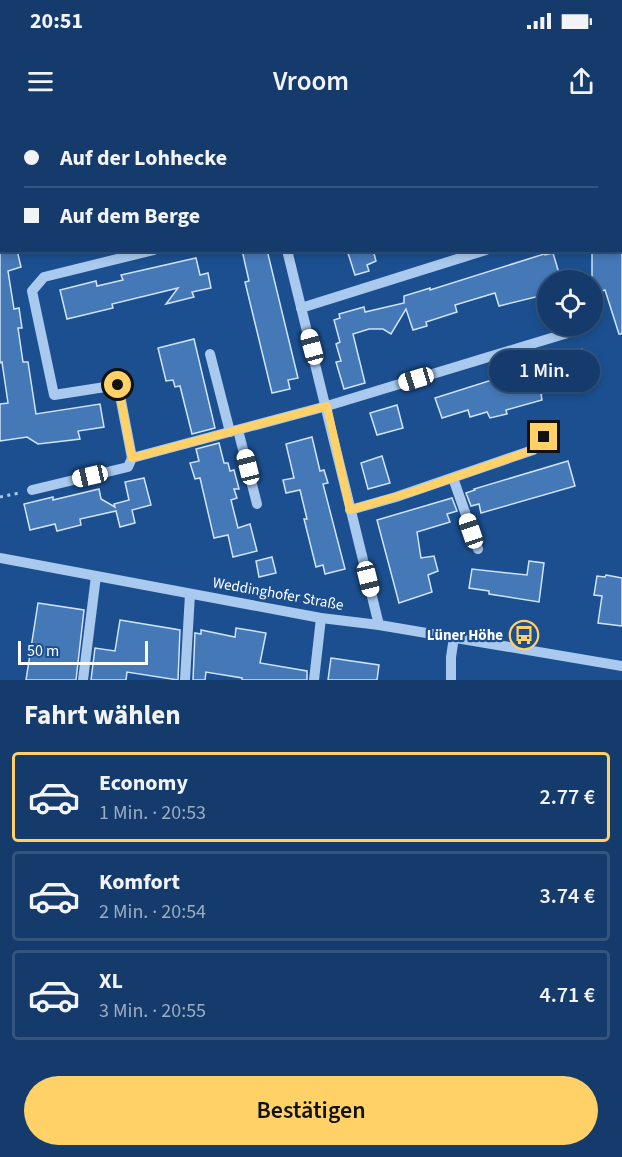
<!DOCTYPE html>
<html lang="de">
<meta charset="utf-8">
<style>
:root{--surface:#143b6b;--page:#214673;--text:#f1f3f6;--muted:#9dadc1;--line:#33557e;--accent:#ffd166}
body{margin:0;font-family:"Source Sans 3",sans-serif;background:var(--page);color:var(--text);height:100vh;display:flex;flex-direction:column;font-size:22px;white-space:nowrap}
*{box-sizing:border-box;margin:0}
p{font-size:20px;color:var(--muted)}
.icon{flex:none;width:33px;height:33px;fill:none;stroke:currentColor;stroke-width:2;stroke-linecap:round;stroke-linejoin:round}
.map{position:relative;height:560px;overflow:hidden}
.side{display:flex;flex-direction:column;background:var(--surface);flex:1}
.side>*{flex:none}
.guide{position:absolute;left:0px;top:0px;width:622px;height:132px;box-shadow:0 3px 9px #0003,0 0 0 2px var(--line);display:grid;align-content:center;height:132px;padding:0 24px;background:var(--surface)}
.tools{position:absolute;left:537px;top:150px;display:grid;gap:12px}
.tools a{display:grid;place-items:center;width:66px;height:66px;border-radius:50%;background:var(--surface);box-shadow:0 3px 9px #0003,0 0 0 2px var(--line);font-size:30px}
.scale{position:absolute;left:18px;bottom:15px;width:130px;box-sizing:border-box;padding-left:6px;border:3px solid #fff;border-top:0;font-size:16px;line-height:21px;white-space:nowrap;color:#fff;-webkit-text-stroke:4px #1b4f8f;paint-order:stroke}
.end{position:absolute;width:27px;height:27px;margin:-14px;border:8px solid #ffd166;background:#111;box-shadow:0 0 0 3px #111}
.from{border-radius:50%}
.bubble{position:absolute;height:42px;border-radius:21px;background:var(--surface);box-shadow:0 3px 9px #0003,0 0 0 2px var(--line);font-size:20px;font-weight:600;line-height:42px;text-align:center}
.car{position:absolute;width:18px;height:36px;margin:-18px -9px;border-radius:8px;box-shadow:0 0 4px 2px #0007;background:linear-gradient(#fff 24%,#345 0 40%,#fff 0 76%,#345 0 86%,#fff 0)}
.guide b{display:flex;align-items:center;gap:21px;height:57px;font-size:22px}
.guide b+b{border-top:2px solid var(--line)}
.guide i{width:15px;height:15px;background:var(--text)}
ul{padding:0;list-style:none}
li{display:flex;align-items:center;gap:18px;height:90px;margin:0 12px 9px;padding:0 12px;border:3px solid var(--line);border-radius:6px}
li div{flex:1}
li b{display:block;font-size:22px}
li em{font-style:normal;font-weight:600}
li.current{border-color:var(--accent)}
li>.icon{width:54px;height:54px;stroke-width:1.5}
h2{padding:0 24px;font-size:27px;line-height:72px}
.action{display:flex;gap:12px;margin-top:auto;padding:12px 24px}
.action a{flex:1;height:69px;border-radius:36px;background:var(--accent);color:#111;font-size:24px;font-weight:600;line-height:69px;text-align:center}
.status{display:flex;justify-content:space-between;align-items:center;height:42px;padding:0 30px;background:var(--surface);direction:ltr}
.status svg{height:16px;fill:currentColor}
header{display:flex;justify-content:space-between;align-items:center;height:78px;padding:0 24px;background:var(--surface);font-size:27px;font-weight:600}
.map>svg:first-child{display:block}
.green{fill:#2e69ad}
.building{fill:#4478b7;stroke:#cfe3fa;stroke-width:1.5}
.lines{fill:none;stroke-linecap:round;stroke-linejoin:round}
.path{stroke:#a9c9ee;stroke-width:3;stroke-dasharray:3 4.5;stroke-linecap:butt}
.minor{stroke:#a9c9ee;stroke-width:10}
.route{stroke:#ffd166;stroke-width:8}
.labels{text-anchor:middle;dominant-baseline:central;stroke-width:4.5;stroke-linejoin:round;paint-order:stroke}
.street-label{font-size:15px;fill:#fff;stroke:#1b4f8f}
.poi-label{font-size:15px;font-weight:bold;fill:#fff;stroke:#1b4f8f;text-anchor:end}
</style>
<div class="status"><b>20:51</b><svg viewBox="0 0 49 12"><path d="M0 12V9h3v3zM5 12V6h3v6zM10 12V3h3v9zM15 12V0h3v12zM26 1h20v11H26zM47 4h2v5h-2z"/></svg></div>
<header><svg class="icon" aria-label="menu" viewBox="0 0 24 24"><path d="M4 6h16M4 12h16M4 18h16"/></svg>Vroom<svg class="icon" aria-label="share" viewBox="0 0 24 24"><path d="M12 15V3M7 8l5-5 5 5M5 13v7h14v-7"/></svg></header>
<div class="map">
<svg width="622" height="560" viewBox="0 0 622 560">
<rect width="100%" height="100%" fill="#1b4f8f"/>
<!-- green -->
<path class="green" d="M0 0H248L249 1 2 2 0 87Z"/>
<!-- building -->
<g class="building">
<path d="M0 130H17L21 147 8 151 14 189 19 188 22 208H18L23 242H28L36 294 100 284 104 307 78 311 80 319 64 321 38 324 27 317 0 321V284L8 283 2 242 0 243Z"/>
<path d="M242 130H267L298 258 288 260 290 269 272 273 245 162 249 161Z"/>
<path d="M347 130H373L376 141 367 145 369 151 355 155Z"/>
<path d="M592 130H622V214H619L605 170 592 174Z"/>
<path d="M553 133 561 160H548V174L499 186 495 173 455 185 457 192 426 202 427 206 413 210 406 189 391 214 383 209H369L353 214 365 263 344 269 336 242 341 241 336 224 340 222 334 200 340 198 339 194 364 187 365 192 404 183V176L430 168V170L544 134 545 135Z"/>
<path d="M196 138 200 155 208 153 211 168 192 172 194 177 166 184 178 168 112 184 113 188 67 199 60 170 96 161 97 166 123 160 121 155Z"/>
<path d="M194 219 215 308 192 314 180 266 175 267 173 260 166 261 158 228Z"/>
<path d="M582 229 590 258 541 274 542 280 506 290 507 294 490 298 487 292 470 297 468 290 442 298 435 278 549 242Z"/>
<path d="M397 285 403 308 377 315 370 293Z"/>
<path d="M312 317 320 351 324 350 328 363 323 364 345 449 325 454 323 445 316 447 304 399H307L300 370 286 373 283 360 294 358 286 324Z"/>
<path d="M219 323 224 343H228L230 351 234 350 239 369H234L237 378 231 380 238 408 250 404 257 431 233 437 228 415 214 418 200 358 195 359 190 343 199 341 196 329Z"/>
<path d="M382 336 390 363 368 369 361 343Z"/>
<path d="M568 341 575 366 481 393 479 384 471 386 466 373 475 370 474 369Z"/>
<path d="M144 358 151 385 132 390 135 403 120 407 116 391 80 399 81 405 57 411 55 404 30 410 24 384 53 377V380L99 369 101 379 115 387 114 384 129 380 125 362Z"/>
<path d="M452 378 457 391 447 394 450 402 417 412 421 438 434 436 438 451 428 455 432 472 399 483 377 400Z"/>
<path d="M272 437 276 453 259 457 256 441Z"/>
<path d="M529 441 544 443 539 482 489 474V471L469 468 472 449 527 455Z"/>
<path d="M606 455 622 458V506L598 503 602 476 594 475 597 456 605 457Z"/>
<path d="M38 483 84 490 76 560H26Z"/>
<path d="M120 500 180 510 178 560 127 552 126 560H91L95 528 115 531Z"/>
<path d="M236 508 266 513 260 543 307 551V560H242V558L206 552 205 560H193L195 513 201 514V510L235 517Z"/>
<path d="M331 538 379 545 377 560H328Z"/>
</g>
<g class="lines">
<!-- path -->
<path class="path" d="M0 377 19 373"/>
<!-- minor -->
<g class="minor">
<path d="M609 0 610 2"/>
<path d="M469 2 471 0"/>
<path d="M621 37 622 41"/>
<path d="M154 130 44 157 32 171 54 275 118 265 132 338 327 286 571 212"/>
<path d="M287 130 379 505"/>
<path d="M301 188 486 130"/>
<path d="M210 234 230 312"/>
<path d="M238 310 257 384"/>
<path d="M453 358 478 429"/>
<path d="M32 370 128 347 132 338"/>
<path d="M350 390 396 377 533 330 544 317"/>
<path d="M0 438 321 498 379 505 622 546"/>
<path d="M83 560 96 456"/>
<path d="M185 560 190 474"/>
<path d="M314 560 321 498"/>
<path d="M451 560V537L454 517"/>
</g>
</g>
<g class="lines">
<!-- route -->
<path class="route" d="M118 265 132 338 327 286 350 390 415 371 533 330 544 317"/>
</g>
<!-- icons -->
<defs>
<g id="bus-ring" transform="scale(1.5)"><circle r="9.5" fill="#1b4f8f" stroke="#ffd166" stroke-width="1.5"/><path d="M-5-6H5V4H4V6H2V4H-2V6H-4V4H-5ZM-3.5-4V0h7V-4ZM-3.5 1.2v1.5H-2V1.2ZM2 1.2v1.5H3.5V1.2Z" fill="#ffd166"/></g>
</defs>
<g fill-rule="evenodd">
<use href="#bus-ring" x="524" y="515"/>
</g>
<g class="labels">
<!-- street labels -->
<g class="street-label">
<text transform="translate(278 474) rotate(10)">Weddinghofer Straße</text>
</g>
<!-- poi labels -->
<g class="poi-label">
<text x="503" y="515">Lüner Höhe</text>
</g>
</g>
</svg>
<div class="tools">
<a><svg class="icon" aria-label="locate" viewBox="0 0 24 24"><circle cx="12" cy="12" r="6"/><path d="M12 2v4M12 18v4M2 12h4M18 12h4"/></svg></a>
</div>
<div class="scale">50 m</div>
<i class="end from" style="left:118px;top:265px"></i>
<i class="end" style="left:544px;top:317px"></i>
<div class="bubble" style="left:489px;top:230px;width:111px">1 Min.</div>
<i class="car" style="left:312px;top:227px;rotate:345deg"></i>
<i class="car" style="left:416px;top:259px;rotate:253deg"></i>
<i class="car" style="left:248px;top:347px;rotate:346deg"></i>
<i class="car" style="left:90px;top:356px;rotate:257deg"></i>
<i class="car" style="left:471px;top:411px;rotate:341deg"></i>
<i class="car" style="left:368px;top:459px;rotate:166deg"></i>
<div class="guide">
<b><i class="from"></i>Auf der Lohhecke</b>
<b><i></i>Auf dem Berge</b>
</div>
</div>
<section class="side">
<h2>Fahrt wählen</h2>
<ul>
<li class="current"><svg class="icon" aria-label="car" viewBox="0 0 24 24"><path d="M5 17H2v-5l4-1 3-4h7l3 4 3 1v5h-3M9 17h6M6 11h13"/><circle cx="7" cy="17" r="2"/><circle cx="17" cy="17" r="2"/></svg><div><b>Economy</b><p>1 Min. · 20:53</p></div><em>2.77 €</em></li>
<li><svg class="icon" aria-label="car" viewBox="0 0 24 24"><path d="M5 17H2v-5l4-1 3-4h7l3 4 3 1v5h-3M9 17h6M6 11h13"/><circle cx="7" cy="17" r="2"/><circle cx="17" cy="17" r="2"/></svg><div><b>Komfort</b><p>2 Min. · 20:54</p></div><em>3.74 €</em></li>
<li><svg class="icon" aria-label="car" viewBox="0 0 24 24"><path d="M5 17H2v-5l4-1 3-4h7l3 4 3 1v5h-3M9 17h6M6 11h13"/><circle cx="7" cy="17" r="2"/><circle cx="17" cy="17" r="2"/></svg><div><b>XL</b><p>3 Min. · 20:55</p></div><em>4.71 €</em></li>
</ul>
<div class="action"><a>Bestätigen</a></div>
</section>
